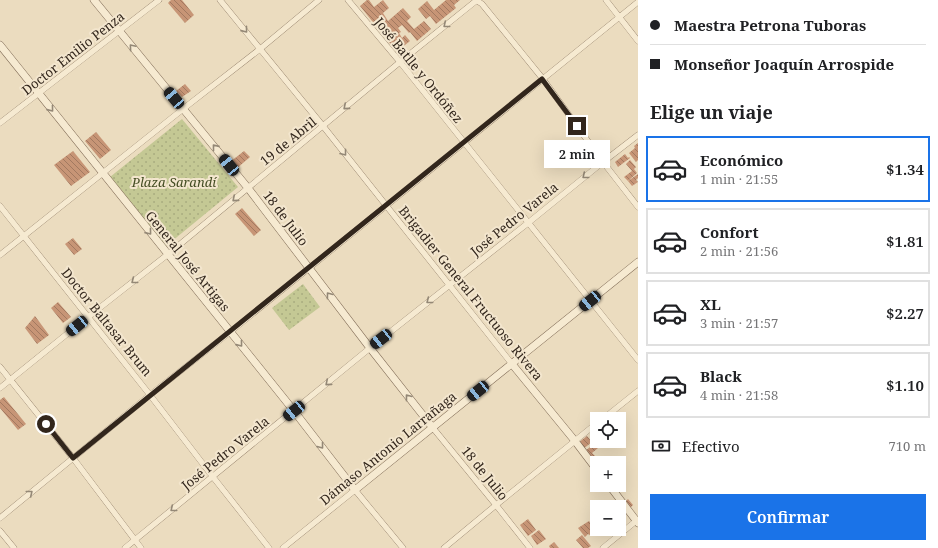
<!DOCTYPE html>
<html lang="es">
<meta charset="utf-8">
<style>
:root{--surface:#fff;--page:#f6f6f6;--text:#202124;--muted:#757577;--line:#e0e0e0;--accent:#1a73e8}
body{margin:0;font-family:"Noto Serif",serif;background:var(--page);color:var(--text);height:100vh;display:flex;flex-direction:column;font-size:15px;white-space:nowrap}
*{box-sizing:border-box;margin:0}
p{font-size:13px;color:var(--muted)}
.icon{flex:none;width:22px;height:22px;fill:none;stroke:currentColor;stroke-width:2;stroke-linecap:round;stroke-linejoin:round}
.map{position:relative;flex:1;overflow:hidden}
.drawer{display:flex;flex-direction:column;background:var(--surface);width:300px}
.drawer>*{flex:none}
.top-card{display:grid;align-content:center;height:88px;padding:0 12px;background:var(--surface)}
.tools{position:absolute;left:590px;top:412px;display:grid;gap:8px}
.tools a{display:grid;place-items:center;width:36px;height:36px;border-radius:0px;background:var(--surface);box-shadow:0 4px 16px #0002;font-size:20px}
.end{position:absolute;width:18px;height:18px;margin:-9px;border:5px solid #32261c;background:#fff;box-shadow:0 0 0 2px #fff}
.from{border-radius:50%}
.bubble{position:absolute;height:28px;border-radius:0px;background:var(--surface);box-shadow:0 4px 16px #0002;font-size:13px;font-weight:600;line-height:28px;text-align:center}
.car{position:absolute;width:12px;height:24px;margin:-12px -6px;border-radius:5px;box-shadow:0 0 3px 1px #0007;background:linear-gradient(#222 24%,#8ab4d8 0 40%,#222 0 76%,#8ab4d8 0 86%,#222 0)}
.top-card b{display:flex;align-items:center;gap:14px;height:38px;font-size:15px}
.top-card b+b{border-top:1px solid var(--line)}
.top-card i{width:10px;height:10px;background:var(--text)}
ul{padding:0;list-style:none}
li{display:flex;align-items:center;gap:12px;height:66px;margin:0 8px 6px;padding:0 4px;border:2px solid var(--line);border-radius:0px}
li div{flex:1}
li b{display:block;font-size:15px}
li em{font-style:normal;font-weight:600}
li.active{border-color:var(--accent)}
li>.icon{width:36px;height:36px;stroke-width:1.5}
h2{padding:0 12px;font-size:18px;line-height:48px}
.pay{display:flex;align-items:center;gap:10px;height:44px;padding:0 12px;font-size:15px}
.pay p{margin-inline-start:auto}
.button{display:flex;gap:8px;margin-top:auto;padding:8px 12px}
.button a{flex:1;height:46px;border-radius:0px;background:var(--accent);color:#fff;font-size:16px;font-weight:600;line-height:46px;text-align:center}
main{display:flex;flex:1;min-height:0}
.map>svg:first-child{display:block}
.park{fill:url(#park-dots)}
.building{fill:url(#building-back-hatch)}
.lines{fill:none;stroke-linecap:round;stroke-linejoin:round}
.minor-casing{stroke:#826d58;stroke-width:6}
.tertiary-casing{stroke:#826d58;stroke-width:8}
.minor{stroke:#f6ead1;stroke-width:5.5}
.tertiary{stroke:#f6ead1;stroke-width:7}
.oneway{stroke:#948876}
.route{stroke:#32261c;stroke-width:5}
.labels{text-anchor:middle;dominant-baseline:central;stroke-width:4;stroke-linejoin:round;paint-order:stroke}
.street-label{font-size:13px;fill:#32261c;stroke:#f3e6ce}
.park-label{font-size:13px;font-style:italic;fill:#454e24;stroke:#f3e6ce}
</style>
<main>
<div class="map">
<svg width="638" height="548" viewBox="0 0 638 548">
<defs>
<pattern id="park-dots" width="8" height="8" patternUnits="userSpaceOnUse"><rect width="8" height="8" fill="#c4c894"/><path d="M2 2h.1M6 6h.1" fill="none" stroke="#a9ac7f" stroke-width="1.8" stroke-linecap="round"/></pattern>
<pattern id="building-back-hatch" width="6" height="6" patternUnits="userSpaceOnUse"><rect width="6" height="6" fill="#c79576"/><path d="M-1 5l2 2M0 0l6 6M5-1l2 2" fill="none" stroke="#a27960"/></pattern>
</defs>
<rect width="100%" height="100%" fill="#ebdcbf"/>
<!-- park -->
<g class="park">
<path d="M182 119 238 187 166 246 110 177Z"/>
<path d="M303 284 320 307 289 330 272 308Z"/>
</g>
<!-- building -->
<g class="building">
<path d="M171 0H182L194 15 185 23 168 3Z"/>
<path d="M367 0H369L374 7 383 0 389 8 383 13 388 21 403 8 411 17 407 21 414 29 424 21 431 29 417 41 410 32 409 33 402 25 398 28 401 32 399 33 402 38 405 35 410 41 400 49 395 43 392 46 360 6Z"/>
<path d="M446 0H460L454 5 456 8 436 24 430 16 426 19 418 9 427 1 434 10Z"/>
<path d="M185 84 191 91 182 97 176 91Z"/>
<path d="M96 132 111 150 100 159 85 141Z"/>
<path d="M638 143V160L636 162 629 153 635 148 634 146Z"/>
<path d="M73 151 90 172 71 186 54 165Z"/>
<path d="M244 151 250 157 236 169 230 162Z"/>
<path d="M625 154 628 158 629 157 630 158 618 167 615 162Z"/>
<path d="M630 160 636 167 634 169 637 173 628 181 624 177 632 171 626 164Z"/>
<path d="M638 174V178L636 180 638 182 632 186 628 181Z"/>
<path d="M242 208 261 230 254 236 235 214Z"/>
<path d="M73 238 82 249 74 255 65 244Z"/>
<path d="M58 302 71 317 63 323 51 308Z"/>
<path d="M35 316 49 335 37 344 25 328Z"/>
<path d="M4 397 26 424 18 430 0 408V400Z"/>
<path d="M587 436 592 442 583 449 578 443Z"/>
<path d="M594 444 598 448 592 453 596 457 593 460 585 451Z"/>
<path d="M628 499 633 505 630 508 625 502Z"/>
<path d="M612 502 616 507H605Z"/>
<path d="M596 517 597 518V529H605L607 531 601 535 590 521Z"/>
<path d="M528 519 536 530 528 536 520 525Z"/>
<path d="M589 521 596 530 590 535 588 534 585 537 578 528Z"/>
<path d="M539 530 546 539 537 545 531 536Z"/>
<path d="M582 535 591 546 588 548H583L576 540Z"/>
<path d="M554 542 559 548H550L549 546Z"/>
</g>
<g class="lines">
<!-- minor casing -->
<g class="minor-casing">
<g id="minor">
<path d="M220 0 323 126 512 364"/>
<path d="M348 0 400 62 638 360"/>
<path d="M476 0 482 4 543 79 603 162 638 207"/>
<path d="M606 0 638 41"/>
<path d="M0 123 159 0"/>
<path d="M0 206 150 395 213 477 269 548"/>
<path d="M0 255 183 109 260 49 319 0"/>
<path d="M0 367 73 458 141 548"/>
<path d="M0 388 88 317 167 255 400 62 477 0"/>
<path d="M603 419 638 391"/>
<path d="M433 428 496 505 530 548"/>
<path d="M0 518 150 395 230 332 638 2"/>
<path d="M0 531 14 548"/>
<path d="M125 548 370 348 528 223 603 162 638 135"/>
<path d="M283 548 355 490 403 548"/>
<path d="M444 548 496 505 597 423"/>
<path d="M603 548 636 521"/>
</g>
</g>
<!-- tertiary casing -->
<g class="tertiary-casing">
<g id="tertiary">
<path d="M94 0 248 188 370 348 433 428"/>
<path d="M0 45 294 411 355 490 638 262"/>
<path d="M512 364 575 441 597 470"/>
<path d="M609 485 638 523"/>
</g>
</g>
<!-- minor -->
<use href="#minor" class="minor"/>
<!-- tertiary -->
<use href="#tertiary" class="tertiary"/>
</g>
<!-- one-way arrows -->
<defs><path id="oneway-chevron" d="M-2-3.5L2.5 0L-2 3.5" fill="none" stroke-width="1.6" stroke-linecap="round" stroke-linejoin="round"/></defs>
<g class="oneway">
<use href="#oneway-chevron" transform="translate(446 25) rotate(141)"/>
<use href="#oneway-chevron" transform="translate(245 30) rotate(51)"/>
<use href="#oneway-chevron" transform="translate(132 47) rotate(-130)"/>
<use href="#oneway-chevron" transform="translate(346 107) rotate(140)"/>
<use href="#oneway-chevron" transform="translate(51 109) rotate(51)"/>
<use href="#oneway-chevron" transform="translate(215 147) rotate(-129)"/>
<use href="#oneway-chevron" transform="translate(344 153) rotate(52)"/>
<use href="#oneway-chevron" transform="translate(585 176) rotate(141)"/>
<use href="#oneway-chevron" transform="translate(235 199) rotate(140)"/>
<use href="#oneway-chevron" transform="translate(149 232) rotate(51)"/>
<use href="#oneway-chevron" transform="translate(134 281) rotate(142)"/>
<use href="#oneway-chevron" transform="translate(329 295) rotate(-127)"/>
<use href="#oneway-chevron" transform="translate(429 301) rotate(142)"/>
<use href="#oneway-chevron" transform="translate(240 344) rotate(51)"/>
<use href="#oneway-chevron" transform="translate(328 383) rotate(140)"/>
<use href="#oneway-chevron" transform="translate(408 397) rotate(-128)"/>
<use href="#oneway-chevron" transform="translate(321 446) rotate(52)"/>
<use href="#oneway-chevron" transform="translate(30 493) rotate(-39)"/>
<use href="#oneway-chevron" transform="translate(173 509) rotate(141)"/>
</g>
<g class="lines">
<!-- route -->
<path class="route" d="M46 424 73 458 542 79 577 126"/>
</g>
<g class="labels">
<!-- street labels -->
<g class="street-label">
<text transform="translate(73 53) rotate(-38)">Doctor Emilio Penza</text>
<text transform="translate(419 70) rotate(51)">José Batlle y Ordóñez</text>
<text transform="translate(288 141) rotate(-39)">19 de Abril</text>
<text transform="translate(286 218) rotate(53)">18 de Julio</text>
<text transform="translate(514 219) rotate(-39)">José Pedro Varela</text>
<text transform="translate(188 261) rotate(51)">General José Artigas</text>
<text transform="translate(471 293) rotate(51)">Brigadier General Fructuoso Rivera</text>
<text transform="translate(107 322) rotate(51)">Doctor Baltasar Brum</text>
<text transform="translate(388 448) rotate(-39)">Dámaso Antonio Larrañaga</text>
<text transform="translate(225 453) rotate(-39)">José Pedro Varela</text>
<text transform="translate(485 473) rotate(51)">18 de Julio</text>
</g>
<!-- park labels -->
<g class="park-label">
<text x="174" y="182">Plaza Sarandí</text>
</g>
</g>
</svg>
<div class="tools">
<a><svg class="icon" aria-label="locate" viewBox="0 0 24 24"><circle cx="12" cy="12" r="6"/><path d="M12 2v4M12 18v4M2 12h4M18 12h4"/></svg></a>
<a>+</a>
<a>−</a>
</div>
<i class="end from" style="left:46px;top:424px"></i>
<i class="end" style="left:577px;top:126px"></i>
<div class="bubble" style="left:544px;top:140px;width:66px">2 min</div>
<i class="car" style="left:174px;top:98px;rotate:320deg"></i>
<i class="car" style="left:229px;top:165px;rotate:321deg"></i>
<i class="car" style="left:590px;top:301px;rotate:231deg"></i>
<i class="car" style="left:77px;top:326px;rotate:231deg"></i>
<i class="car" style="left:381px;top:339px;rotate:232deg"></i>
<i class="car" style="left:478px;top:391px;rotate:231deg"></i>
<i class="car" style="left:294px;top:411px;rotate:231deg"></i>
</div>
<section class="drawer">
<div class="top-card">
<b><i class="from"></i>Maestra Petrona Tuboras</b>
<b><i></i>Monseñor Joaquín Arrospide</b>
</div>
<h2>Elige un viaje</h2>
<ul>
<li class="active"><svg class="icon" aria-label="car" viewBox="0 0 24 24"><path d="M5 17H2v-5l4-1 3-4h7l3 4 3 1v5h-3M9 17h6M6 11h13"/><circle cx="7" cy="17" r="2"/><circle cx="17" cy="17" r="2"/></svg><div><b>Económico</b><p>1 min · 21:55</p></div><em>$1.34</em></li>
<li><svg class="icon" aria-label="car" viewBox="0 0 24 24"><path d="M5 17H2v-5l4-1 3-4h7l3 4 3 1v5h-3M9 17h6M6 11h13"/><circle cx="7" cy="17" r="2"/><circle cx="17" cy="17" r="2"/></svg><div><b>Confort</b><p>2 min · 21:56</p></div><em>$1.81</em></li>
<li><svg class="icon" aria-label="car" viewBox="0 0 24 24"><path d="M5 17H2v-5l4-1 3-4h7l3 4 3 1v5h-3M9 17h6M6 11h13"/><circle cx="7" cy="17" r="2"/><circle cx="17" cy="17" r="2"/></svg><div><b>XL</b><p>3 min · 21:57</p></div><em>$2.27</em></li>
<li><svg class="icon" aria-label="car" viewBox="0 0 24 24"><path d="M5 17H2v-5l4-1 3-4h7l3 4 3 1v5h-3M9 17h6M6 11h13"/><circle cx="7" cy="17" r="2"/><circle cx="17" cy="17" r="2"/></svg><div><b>Black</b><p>4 min · 21:58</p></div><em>$1.10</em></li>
</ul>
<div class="pay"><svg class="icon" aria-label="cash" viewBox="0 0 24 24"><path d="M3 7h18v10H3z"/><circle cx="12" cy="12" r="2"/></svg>Efectivo<p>710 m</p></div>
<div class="button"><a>Confirmar</a></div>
</section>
</main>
